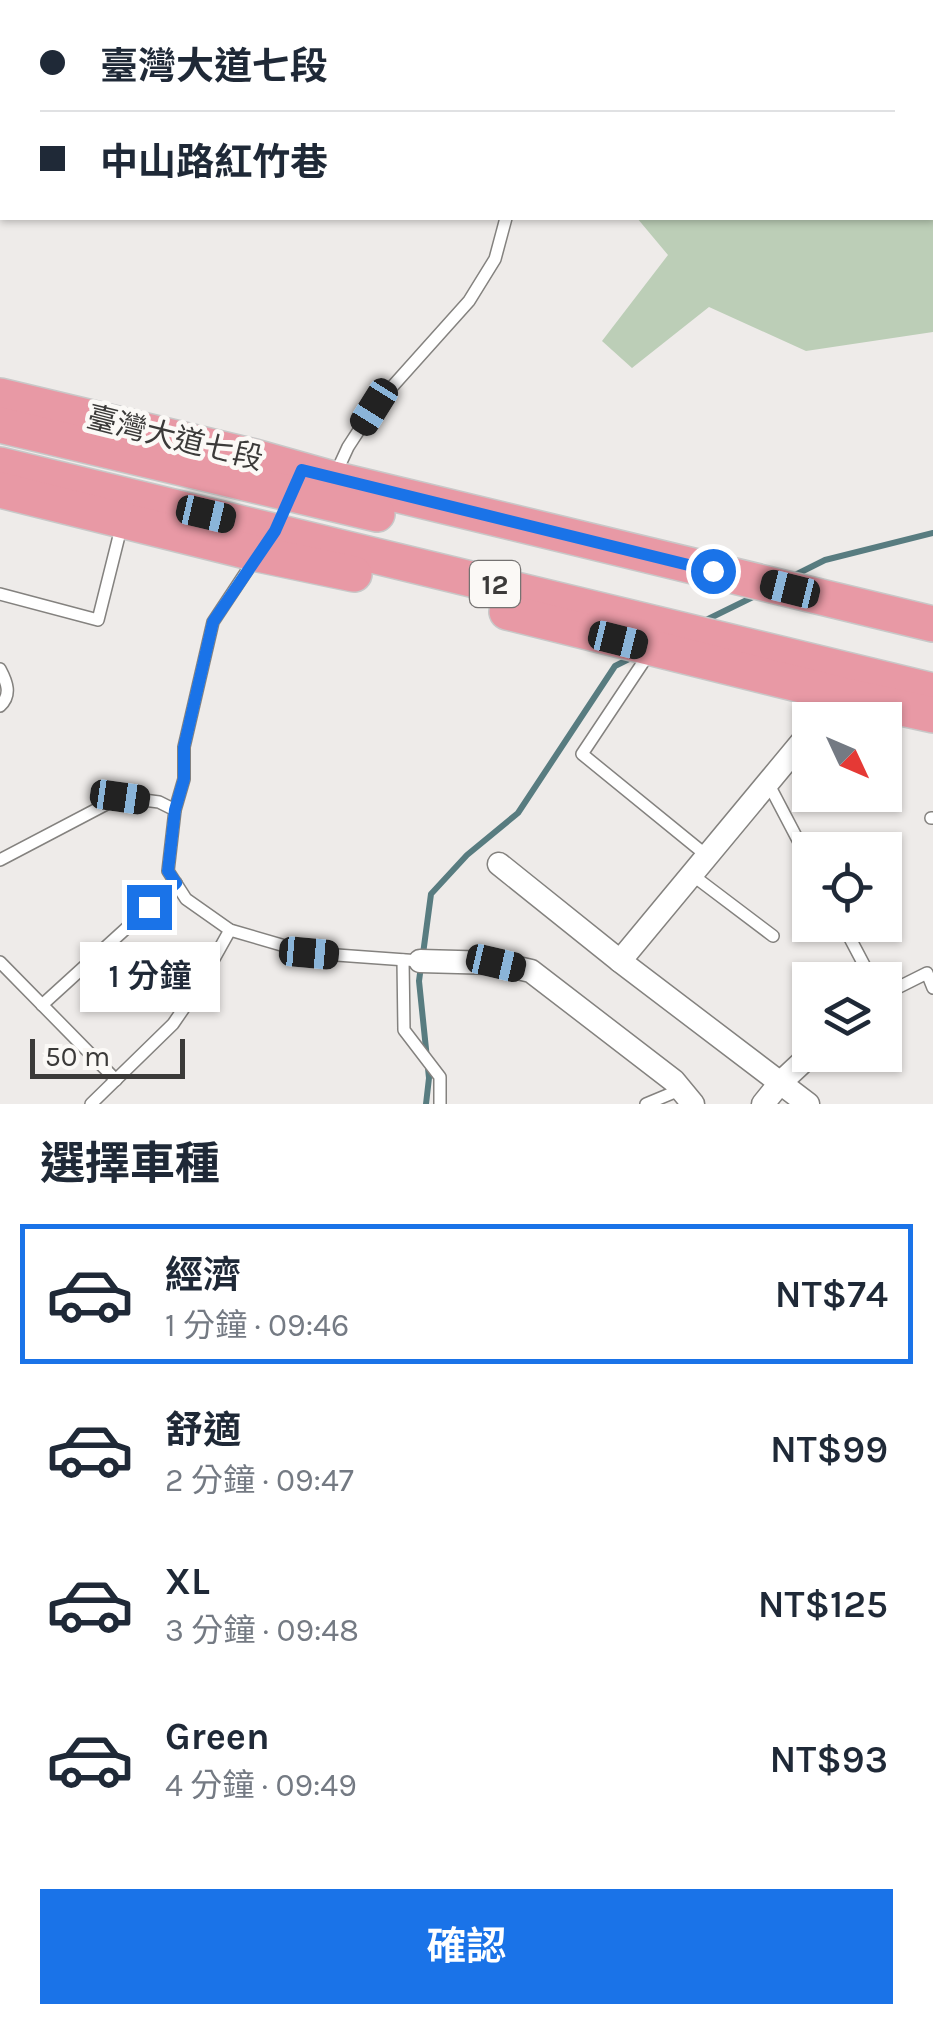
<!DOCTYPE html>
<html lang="zh-TW">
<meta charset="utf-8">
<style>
:root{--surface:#fff;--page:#f2f2f3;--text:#1f2937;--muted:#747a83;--line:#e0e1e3;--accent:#1a73e8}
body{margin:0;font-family:Karla,"Noto Sans TC",sans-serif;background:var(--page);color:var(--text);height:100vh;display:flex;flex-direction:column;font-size:38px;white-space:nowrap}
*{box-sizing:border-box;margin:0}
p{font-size:32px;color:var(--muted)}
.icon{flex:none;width:55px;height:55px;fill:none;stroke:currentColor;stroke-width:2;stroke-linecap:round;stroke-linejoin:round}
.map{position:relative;height:1104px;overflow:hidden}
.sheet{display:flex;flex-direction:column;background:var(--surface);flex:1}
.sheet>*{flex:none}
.hud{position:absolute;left:0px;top:0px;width:935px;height:220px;box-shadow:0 2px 8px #0004;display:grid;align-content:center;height:220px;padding:0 40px;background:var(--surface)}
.needle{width:65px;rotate:134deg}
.buttons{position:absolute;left:792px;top:702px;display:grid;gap:20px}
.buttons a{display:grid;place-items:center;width:110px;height:110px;border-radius:0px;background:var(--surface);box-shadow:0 2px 8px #0004;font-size:50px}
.scale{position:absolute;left:30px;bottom:25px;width:155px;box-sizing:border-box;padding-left:10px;border:5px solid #3b3a39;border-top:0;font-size:28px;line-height:35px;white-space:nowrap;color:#3b3a39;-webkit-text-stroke:8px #fbf9f6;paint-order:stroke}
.end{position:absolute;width:45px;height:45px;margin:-22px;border:12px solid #1a73e8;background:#fff;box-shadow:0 0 0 5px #fff}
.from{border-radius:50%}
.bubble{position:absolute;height:70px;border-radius:0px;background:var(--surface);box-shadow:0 2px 8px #0004;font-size:32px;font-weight:600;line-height:70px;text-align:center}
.car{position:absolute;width:30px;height:60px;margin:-30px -15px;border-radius:12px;box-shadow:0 0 8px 2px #0007;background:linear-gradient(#222 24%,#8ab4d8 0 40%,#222 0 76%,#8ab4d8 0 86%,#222 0)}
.hud b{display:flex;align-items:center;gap:35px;height:95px;font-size:38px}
.hud b+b{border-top:2px solid var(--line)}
.hud i{width:25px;height:25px;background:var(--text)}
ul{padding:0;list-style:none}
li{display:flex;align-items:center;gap:30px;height:140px;margin:0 20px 15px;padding:0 20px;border:5px solid transparent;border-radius:0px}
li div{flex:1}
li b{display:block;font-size:38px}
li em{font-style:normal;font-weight:600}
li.selected{border-color:var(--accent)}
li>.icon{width:90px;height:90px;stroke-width:1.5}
h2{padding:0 40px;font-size:45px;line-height:120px}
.primary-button{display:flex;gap:20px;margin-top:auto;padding:20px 40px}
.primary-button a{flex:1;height:115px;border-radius:0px;background:var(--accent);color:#fff;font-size:40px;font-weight:600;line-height:115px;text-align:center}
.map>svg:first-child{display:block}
.green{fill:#bcceb7}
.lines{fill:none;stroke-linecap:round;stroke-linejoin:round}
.stream{stroke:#587c80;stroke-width:6}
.service-casing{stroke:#84827f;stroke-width:14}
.minor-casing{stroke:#84827f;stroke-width:25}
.primary-casing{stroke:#c8c8c8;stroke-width:38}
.service{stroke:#fff;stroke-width:11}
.minor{stroke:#fff;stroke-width:22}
.primary{stroke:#e899a5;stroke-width:35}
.route{stroke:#1a73e8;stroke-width:12}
.labels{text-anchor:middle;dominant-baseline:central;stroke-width:9;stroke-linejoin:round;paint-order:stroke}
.shield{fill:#fbf9f6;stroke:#757372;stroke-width:2.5}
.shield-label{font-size:28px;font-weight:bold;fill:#3b3a39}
.street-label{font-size:30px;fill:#3b3a39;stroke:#fbf9f6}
</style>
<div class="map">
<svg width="933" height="1104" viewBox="0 0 933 1104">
<rect width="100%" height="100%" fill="#eeebe9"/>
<!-- green -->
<path class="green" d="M933 104V332L806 351 709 307 632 368 602 341 668 255 637 218H932Z"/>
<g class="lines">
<!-- stream -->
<g class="stream">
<path d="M195 2 201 0"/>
<path d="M832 2V0"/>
<path d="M932 118H933"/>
<path d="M0 139 2 138"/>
<path d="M793 576 825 560 933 533"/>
<path d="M704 621 755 596"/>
<path d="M423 954 431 894 467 855 518 813 615 666 635 656"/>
<path d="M421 966 419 981 429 1078 426 1104"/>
</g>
<!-- service casing -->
<g class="service-casing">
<g id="service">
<path d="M685 2 686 0"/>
<path d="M336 473 348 447 374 407 469 301 495 259 506 218"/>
<path d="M0 594 98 620 122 524"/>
<path d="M650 652 582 754 706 855"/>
<path d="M0 669C7 682 12 695 0 706"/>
<path d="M767 781 810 863"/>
<path d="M175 810 184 779V747L213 622 256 557"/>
<path d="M931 818H933"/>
<path d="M0 860 120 797 159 802 175 810 168 871 186 899 230 930 309 953 420 961"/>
<path d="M691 874 773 936"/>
<path d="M843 925 872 980"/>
<path d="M403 960 404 1030 440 1077V1104"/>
<path d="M0 962 116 1080"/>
<path d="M885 994 927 973 933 988"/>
<path d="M42 1005 176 883"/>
<path d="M91 1104 173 1024 197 989 230 930"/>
<path d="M646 1104 682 1089"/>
</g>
</g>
<!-- minor casing -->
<g class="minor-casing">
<g id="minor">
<path d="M820 720 842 695"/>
<path d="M499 864 620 961 808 1104"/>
<path d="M420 961 496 963 531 971 674 1081 693 1104"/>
<path d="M620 961 810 732"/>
<path d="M763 1104 780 1083 810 1055"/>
</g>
</g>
<!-- primary casing -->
<g class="primary-casing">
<g id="primary">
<path d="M0 396 255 457 333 479 933 624"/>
<path d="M0 425 377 514"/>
<path d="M0 465 933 691"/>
<path d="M0 490 258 554 354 574"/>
<path d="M507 612 842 695 933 715"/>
</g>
</g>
<!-- service -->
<use href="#service" class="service"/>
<!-- minor -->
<use href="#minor" class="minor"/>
<!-- primary -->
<use href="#primary" class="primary"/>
</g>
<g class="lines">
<!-- route -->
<path class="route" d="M149 907 176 883 168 871 175 810 184 779V747L213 622 275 531 302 470 713 571"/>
</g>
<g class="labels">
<!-- shield labels -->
<rect class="shield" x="470" y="561" width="50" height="46" rx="8"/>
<g class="shield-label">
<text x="495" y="584">12</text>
</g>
<!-- street labels -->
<g class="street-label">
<text transform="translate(175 438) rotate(14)">臺灣大道七段</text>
</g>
</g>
</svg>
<div class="buttons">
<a><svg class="needle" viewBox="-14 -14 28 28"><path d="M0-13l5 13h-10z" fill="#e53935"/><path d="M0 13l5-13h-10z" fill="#747a83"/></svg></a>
<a><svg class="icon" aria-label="locate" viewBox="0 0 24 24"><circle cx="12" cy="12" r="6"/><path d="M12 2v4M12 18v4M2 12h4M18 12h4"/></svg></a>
<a><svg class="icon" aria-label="layers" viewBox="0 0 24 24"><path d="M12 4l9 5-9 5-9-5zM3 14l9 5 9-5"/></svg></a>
</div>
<div class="scale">50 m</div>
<i class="end from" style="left:713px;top:571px"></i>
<i class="end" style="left:149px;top:907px"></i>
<div class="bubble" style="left:80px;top:942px;width:140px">1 分鐘</div>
<i class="car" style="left:374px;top:407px;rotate:212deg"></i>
<i class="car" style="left:206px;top:514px;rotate:103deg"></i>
<i class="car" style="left:790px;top:589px;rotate:284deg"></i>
<i class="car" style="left:618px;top:640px;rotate:104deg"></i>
<i class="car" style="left:120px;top:797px;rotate:98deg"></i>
<i class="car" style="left:309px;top:953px;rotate:95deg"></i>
<i class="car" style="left:496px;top:963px;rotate:103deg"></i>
<div class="hud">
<b><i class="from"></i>臺灣大道七段</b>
<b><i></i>中山路紅竹巷</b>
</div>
</div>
<section class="sheet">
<h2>選擇車種</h2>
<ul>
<li class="selected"><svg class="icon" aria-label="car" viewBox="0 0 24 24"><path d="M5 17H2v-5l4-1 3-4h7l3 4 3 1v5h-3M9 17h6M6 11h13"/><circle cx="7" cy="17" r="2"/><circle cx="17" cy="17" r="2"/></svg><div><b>經濟</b><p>1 分鐘 · 09:46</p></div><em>NT$74</em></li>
<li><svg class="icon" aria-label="car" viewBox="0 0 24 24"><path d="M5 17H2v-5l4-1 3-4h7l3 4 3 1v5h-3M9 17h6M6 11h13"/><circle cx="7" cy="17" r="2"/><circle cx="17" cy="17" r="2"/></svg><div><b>舒適</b><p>2 分鐘 · 09:47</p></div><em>NT$99</em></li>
<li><svg class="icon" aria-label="car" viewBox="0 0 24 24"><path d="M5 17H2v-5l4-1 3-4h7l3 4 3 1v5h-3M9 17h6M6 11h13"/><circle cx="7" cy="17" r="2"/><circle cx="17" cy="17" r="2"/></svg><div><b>XL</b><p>3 分鐘 · 09:48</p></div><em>NT$125</em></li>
<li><svg class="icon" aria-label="car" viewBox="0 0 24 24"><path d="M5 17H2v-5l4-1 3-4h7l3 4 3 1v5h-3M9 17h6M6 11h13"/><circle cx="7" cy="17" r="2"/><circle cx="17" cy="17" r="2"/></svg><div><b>Green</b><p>4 分鐘 · 09:49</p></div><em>NT$93</em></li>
</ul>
<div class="primary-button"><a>確認</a></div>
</section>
